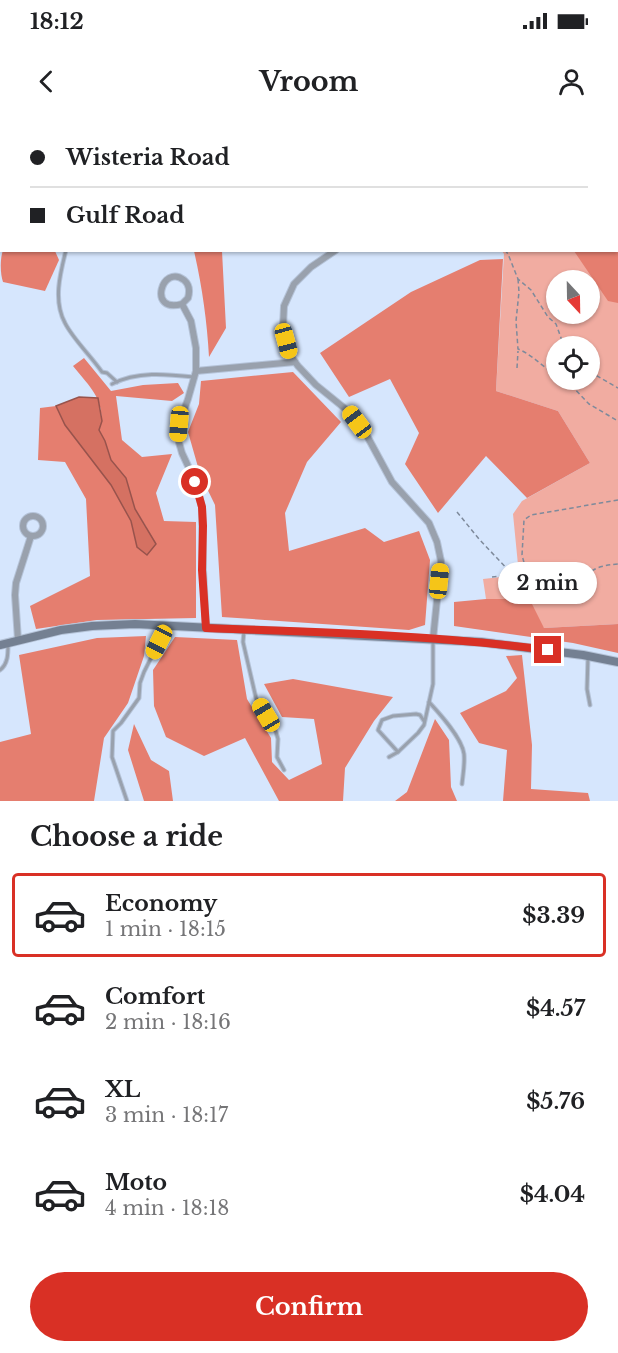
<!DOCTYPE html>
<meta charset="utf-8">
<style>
:root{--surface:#fff;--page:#f2f2f2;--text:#202124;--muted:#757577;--line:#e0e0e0;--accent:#d93025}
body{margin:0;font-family:"Libre Baskerville",serif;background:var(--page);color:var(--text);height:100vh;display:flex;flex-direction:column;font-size:22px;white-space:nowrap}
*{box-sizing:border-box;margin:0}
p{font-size:20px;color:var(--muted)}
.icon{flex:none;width:33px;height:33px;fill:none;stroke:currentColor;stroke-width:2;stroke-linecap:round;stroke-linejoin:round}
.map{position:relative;height:681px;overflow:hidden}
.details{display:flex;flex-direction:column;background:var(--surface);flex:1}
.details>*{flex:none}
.top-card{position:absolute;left:0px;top:0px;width:618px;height:132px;box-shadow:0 2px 4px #0004;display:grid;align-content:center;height:132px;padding:0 30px;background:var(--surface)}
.needle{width:39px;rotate:158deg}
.buttons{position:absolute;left:546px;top:150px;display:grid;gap:12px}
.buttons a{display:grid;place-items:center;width:54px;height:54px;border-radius:50%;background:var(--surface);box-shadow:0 2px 4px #0004;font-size:30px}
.end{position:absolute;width:27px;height:27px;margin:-14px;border:8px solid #d93025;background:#fff;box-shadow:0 0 0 3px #fff}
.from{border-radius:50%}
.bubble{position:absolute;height:42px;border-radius:21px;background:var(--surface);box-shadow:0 2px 4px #0004;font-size:20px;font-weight:700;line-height:42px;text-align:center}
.car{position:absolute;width:18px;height:36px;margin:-18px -9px;border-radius:8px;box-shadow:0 0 4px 2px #0007;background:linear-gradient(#f5c518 24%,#345 0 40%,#f5c518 0 76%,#345 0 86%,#f5c518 0)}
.top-card b{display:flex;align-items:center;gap:21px;height:57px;font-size:22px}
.top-card b+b{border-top:2px solid var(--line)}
.top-card i{width:15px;height:15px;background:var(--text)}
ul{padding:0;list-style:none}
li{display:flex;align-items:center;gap:18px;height:84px;margin:0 12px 9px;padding:0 18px;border:3px solid transparent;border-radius:6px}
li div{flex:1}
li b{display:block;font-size:22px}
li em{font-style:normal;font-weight:700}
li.selected{border-color:var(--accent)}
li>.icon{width:54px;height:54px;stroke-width:1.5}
h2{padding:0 30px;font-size:27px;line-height:72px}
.button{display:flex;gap:12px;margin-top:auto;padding:12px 30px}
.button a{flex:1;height:69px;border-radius:36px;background:var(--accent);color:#fff;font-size:24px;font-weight:700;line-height:69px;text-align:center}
.status{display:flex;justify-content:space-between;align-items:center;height:42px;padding:0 30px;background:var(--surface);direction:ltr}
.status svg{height:16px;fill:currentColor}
header{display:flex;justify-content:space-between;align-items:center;height:78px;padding:0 30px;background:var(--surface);font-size:27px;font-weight:700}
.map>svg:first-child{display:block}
.green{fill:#f1aca1;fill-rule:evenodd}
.forest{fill:#e57e6f}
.water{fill:#d57162;stroke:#98534c;stroke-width:1.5}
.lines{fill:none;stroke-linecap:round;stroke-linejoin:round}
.lane-casing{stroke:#b5c3d8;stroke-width:5}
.street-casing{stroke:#b5c3d8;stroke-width:8}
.secondary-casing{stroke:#b5c3d8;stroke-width:10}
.path{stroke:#7e8a9b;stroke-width:1.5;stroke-dasharray:4.5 3;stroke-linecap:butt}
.lane{stroke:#99a1ad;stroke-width:3}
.street{stroke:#99a1ad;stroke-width:6}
.secondary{stroke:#748092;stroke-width:8}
.route{stroke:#d93025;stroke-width:8}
</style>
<div class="status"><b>18:12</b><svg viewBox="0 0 49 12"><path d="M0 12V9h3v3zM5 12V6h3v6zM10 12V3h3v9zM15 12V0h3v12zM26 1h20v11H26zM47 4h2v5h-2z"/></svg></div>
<header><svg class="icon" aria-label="back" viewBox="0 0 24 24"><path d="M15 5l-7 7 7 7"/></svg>Vroom<svg class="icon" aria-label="person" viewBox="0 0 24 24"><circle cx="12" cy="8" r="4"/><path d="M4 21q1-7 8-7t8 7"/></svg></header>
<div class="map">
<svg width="618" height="681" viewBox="0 0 618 681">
<rect width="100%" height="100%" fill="#d6e6fd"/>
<!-- green -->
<path class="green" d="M617 33H618V504L544 508 508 479H486L483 459 519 455 513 394 522 381 590 343 558 291 496 271 504 134 502 131 616 130ZM556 160H590V194H556ZM556 226H590V260H556Z"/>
<!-- forest -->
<g class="forest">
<path d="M91 0H430L422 2H92Z"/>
<path d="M617 112H618V183L608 181 574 131 616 130Z"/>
<path d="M3 130 55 131 59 140 45 171 3 162C0 153 0 139 3 130Z"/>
<path d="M194 131H222L226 208 209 237C207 201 202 166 194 131Z"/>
<path d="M503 139 496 271 558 291 590 343 527 378 486 336 438 393 405 344 419 313 390 259 349 277 320 233 411 172 480 140Z"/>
<path d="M84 238 111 271 143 265 178 263 184 273 172 281 116 276 122 320 142 337 172 334 156 373 164 401 196 402V498L97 500 36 509 30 486 90 456 86 379 65 342 38 340 40 288 56 286 65 305 111 365 131 401 137 427 147 408 135 389 126 358 111 340 105 321 99 310C108 282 89 266 73 246Z"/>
<path d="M293 252 341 302 307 342 285 393 289 431 365 408 384 422 419 411 430 440 425 505 409 510 222 497 215 385 200 354 188 312 199 284 201 261Z"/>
<path d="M486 479H508L531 482 544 508 618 504V533L573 523 454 506V482Z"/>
<path d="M146 516 144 536 128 583 104 618 94 681H0V622L31 614 19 535 97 518Z"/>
<path d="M175 517 237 520 247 579 271 618 272 642 289 660 322 644 314 599 282 597 264 564 293 559 393 577 374 601 345 648 343 681H279L245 618 204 636 166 617 154 586 153 550Z"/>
<path d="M522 535 532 625 531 669 588 673 590 681H503L507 630 479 623 460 593 506 571 517 558 506 536Z"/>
<path d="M435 599 449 620 451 667 457 681H395L407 672Z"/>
<path d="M134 604 151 640 169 651 173 681H144L128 630Z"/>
</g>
<!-- water -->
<path class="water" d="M79 277 98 278 102 301 99 310 105 321 111 340 126 358 135 389 156 424 147 435 137 427 131 401 111 365 65 305 56 286Z"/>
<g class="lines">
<!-- lane casing -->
<g class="lane-casing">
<g id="lane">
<path d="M23 0H30"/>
<path d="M60 0 61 2"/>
<path d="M81 0 83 2"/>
<path d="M16 2 18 0"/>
<path d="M68 2 69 0"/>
<path d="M66 130C60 154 53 181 65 203 73 219 91 236 102 252L107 253 117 262"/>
<path d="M112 264C137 251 166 254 194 257"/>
<path d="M244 511 243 522 256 578 276 612 278 619 277 637 284 650"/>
<path d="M588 537 587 569 590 585"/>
<path d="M0 550C8 544 8 534 8 525"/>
<path d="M429 582C440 594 462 618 464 634 465 644 463 654 462 664"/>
<path d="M398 632 378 610 382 600 393 596 416 594 420 595 424 601"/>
<path d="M389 637 398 632 418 613 424 605 433 564V521"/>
<path d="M127 681 112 637 113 611 121 603 139 578 140 563 144 552 159 522 165 507"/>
</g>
</g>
<!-- street casing -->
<g class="street-casing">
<g id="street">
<path d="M336 130 311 147 294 164 284 186 283 207 290 235 298 246 316 265 348 291 366 314 392 362 429 403 437 422 441 441 433 519"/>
<path d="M182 184C147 194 162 143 184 160 190 165 190 171 188 178L182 184 191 201 196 228V251L188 279 179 304 178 319 182 333 195 361 202 387 203 450 206 508"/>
<path d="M196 251 295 242"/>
<circle cx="33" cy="406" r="10"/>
<path d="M18 520 15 475 16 463 31 416"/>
</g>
</g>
<!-- secondary casing -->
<g class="secondary-casing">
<path id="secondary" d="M0 525 61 510 92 506 135 504 481 522 583 535 618 542"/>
</g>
<!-- path -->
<g class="path">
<path d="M505 130 508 134 518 159 531 170 548 197 556 204 564 226"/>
<path d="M518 159 519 172 516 201 518 229C533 235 542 247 556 254"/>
<path d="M517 248 518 231"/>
<path d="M590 252 618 268"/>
<path d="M566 260 589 284 618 301"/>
<path d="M618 380 531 395 524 400 522 435 527 454 561 481 570 479C591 458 581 447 618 444"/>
<path d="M457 392 479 419 511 453 515 455"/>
<path d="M492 457 526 454"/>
</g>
<!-- lane -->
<use href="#lane" class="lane"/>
<!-- street -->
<use href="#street" class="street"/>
<!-- secondary -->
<use href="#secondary" class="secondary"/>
</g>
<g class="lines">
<!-- route -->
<path class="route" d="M195 362 202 387 203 406 202 450 206 508C320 512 435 515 548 530"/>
</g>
</svg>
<div class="buttons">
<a><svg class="needle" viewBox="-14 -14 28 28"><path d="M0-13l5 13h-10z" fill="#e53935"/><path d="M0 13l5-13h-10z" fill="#757577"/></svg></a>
<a><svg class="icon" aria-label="locate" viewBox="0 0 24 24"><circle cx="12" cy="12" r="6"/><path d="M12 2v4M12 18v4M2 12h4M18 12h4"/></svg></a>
</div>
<i class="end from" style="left:195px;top:362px"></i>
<i class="end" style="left:548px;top:530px"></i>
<div class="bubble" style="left:498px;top:442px;width:99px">2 min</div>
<i class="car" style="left:286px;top:221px;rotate:165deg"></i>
<i class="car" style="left:357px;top:302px;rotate:323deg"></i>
<i class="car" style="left:179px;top:304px;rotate:185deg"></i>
<i class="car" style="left:439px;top:461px;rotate:6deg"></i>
<i class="car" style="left:159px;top:522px;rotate:207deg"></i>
<i class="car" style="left:266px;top:595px;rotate:329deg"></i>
<div class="top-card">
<b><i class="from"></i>Wisteria Road</b>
<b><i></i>Gulf Road</b>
</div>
</div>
<section class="details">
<h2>Choose a ride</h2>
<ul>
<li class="selected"><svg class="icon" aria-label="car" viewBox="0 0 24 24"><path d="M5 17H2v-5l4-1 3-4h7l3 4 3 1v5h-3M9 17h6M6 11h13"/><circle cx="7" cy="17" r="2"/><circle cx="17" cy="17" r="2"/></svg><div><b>Economy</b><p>1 min · 18:15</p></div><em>$3.39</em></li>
<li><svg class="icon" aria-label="car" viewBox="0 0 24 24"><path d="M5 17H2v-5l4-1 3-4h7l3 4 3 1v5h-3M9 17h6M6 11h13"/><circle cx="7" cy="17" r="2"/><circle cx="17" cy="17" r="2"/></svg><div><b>Comfort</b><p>2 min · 18:16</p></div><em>$4.57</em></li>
<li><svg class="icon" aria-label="car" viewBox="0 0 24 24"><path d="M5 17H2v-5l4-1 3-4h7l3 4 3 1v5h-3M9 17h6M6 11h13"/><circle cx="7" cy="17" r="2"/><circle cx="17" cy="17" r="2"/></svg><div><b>XL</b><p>3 min · 18:17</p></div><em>$5.76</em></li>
<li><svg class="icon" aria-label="car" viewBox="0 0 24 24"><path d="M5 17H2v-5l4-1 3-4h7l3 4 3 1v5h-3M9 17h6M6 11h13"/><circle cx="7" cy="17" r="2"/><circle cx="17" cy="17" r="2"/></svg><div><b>Moto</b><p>4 min · 18:18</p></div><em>$4.04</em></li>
</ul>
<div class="button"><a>Confirm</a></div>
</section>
